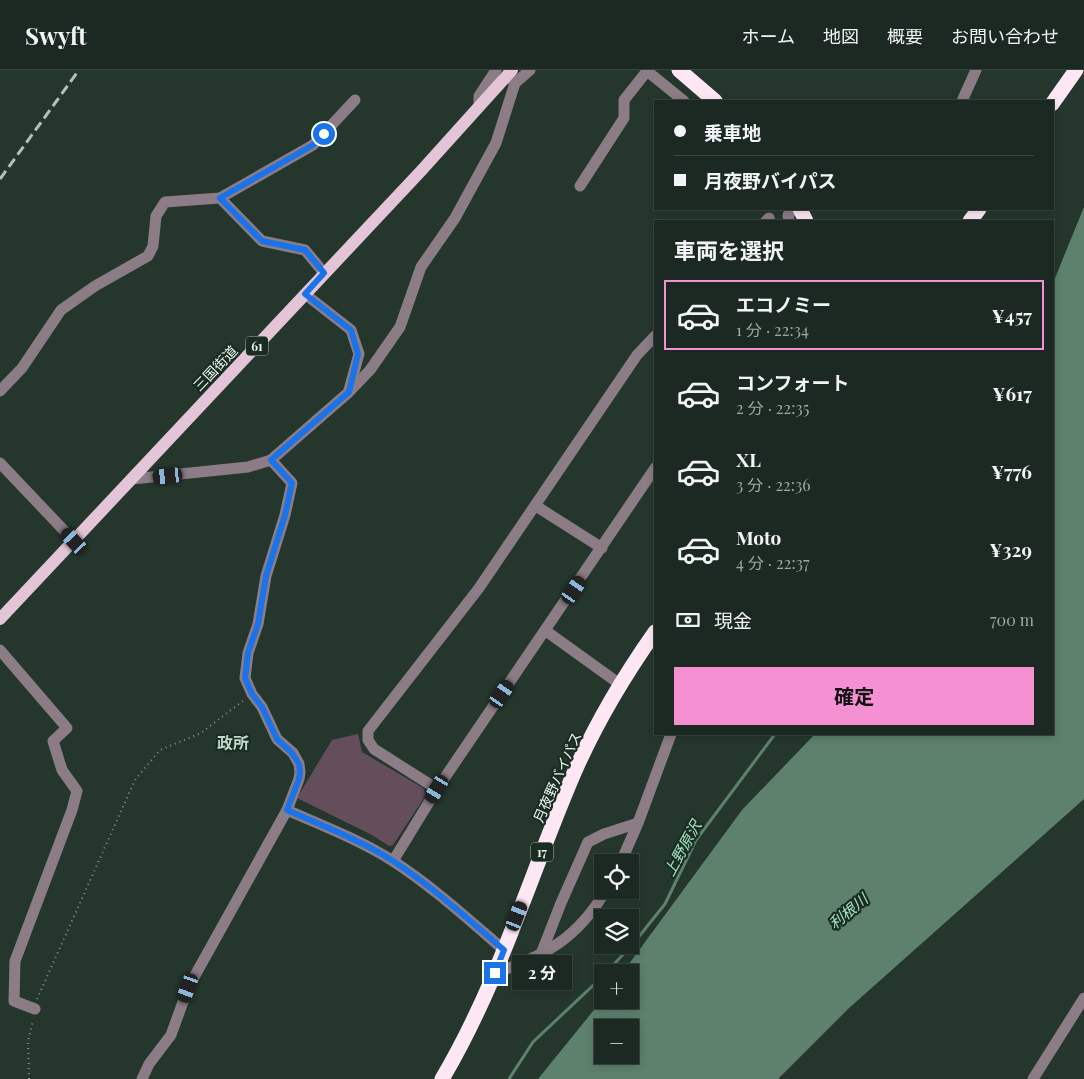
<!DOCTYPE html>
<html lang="ja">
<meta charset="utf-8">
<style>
:root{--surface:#1c2922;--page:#25312a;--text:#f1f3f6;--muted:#a0a6a5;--line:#3a4540;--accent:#f591d3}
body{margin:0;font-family:"Playfair Display","Noto Sans JP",serif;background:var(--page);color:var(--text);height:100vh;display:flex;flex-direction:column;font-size:19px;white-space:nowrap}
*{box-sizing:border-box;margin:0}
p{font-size:16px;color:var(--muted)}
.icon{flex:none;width:28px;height:28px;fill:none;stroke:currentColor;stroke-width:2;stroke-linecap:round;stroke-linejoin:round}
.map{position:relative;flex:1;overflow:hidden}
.sheet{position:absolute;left:654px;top:150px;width:400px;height:515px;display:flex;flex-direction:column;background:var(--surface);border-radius:0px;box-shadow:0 2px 8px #0003,0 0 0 1px var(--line)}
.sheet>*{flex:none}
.guide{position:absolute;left:654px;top:30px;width:400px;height:110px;border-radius:0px;box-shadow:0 2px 8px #0003,0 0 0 1px var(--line);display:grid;align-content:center;height:110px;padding:0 20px;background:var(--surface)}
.controls{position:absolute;left:594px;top:784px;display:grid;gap:10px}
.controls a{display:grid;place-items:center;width:45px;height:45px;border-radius:0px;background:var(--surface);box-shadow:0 2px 8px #0003,0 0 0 1px var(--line);font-size:25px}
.end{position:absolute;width:22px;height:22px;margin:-11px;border:6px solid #1a73e8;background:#fff;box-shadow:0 0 0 2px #fff}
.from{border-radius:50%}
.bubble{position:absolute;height:35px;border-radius:0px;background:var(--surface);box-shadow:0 2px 8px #0003,0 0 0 1px var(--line);font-size:16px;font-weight:700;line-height:35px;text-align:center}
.car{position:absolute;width:15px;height:30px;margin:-15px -8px;border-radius:6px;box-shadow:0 0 4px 1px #0007;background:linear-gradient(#222 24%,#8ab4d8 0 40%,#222 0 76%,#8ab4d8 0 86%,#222 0)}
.guide b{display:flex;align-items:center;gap:18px;height:48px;font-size:19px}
.guide b+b{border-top:1px solid var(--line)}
.guide i{width:12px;height:12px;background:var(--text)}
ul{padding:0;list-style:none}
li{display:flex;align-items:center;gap:15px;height:70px;margin:0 10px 8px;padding:0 10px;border:2px solid transparent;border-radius:0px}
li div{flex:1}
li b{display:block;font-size:19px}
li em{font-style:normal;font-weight:700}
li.current{border-color:var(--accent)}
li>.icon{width:45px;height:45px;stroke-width:1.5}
h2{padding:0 20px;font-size:22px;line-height:60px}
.pay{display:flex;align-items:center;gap:12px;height:55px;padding:0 20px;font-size:19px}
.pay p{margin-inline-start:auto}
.cta{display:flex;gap:10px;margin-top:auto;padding:10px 20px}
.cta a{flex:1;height:58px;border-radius:0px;background:var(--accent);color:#111;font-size:20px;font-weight:700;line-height:58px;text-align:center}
header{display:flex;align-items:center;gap:30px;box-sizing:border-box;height:70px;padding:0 25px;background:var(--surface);border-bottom:1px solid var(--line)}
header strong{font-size:24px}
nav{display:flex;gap:28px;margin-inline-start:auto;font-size:18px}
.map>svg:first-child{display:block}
.green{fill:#644e5c}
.water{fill:#5d816d;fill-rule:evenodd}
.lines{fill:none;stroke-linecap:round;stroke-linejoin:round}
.stream{stroke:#5d816d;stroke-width:3}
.path{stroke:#85938b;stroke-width:2;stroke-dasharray:1 4;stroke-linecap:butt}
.minor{stroke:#8b7c85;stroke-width:11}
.major{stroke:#e4c5d8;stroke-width:12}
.highway{stroke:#fee7f5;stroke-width:15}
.rail{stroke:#b4c1b9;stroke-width:3;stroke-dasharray:10 5;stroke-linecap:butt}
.route{stroke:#1a73e8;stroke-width:6}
.labels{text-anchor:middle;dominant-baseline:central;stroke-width:4.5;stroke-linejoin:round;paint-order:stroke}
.shield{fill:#1b2d23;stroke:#adbab2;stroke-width:1}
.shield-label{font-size:12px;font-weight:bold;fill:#ebf6ef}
.street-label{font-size:14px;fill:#ebf6ef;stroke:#1b2d23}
.water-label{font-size:15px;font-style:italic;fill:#a6e6c2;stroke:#1b2d23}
.quarter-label{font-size:16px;font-weight:bold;fill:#c2d8cb;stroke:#1b2d23}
</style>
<header>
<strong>Swyft</strong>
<nav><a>ホーム</a><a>地図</a><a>概要</a><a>お問い合わせ</a></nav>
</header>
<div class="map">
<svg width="1084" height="1009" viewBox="0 0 1084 1009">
<rect width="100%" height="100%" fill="#25372d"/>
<!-- green -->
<path class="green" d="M358 664 362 682 423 718 426 725 393 775 389 776 372 765 297 728 332 670Z"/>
<!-- water -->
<path class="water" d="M1084 137V729L848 939 778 1009H538L602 930H630V902H623L742 740 815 664H1052L1053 213ZM602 958H630V985H602Z"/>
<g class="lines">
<!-- stream -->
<g class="stream">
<path d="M607 902 637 869 665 834 696 770 775 664"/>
<path d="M509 1009 533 972 602 907"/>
</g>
<!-- path -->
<g class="path">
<path d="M37 929 135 710 160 680 201 663 244 630"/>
<path d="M29 1009 28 971 33 951"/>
</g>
<!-- minor -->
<g class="minor">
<path d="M515 13 530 0"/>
<path d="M962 31 976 0"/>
<path d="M479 37V26L496 0"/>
<path d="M580 116 624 48V30L647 1 684 31"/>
<path d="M220 128 262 171 305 180 324 203"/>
<path d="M766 151 769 148 770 151"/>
<path d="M789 151 788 145 794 139"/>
<path d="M305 224 351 260 359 284 349 320"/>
<path d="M0 321 22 298 61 240 95 216 148 186 153 176 156 146 165 132 220 128 313 75 355 30"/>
<path d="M0 393 74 471"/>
<path d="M132 409 248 397 271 390 349 322 370 300 400 257 421 197 455 148 496 73 515 13 507 5"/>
<path d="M536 436 602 478"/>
<path d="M546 561 621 615"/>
<path d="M0 580 67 658 53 671 62 700 77 721 72 740 15 891 14 931 35 939"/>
<path d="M437 719 374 679 368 670V661L479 518 637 285 655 266"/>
<path d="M287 740C323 756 360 770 393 791 433 817 468 849 504 880"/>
<path d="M393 791 437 719 655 398"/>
<path d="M621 792 638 753 671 664"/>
<path d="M541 884 561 833 588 772 604 764 638 753"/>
<path d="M495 903C545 886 578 868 606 820"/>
<path d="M142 1009 149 994 171 965 188 918 287 740 299 709 300 702 299 694 293 683 277 669 262 637 252 624 245 608 248 583 258 554 266 506 285 445 292 413 271 390"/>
<path d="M1033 1009 1084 928"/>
</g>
<!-- major -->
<path class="major" d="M0 549 421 101 512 0"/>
<!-- highway -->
<g class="highway">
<path d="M679 0 715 31"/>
<path d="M1052 34 1076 0"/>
<path d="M800 139 806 151"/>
<path d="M970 151 979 139"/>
<path d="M442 1009C499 913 530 805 574 703 596 653 624 606 655 562"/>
</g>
<!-- rail -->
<path class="rail" d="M0 109 79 0"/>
</g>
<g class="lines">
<!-- route -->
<path class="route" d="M324 64 313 75 220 128 262 171 305 180 324 203 305 224 351 260 358 284 349 322 271 390 292 413 285 445 266 506 258 554 248 583 245 608 252 624 262 637 277 669 292 683 299 694 300 702 299 709 287 740C323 756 360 770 393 791 433 817 468 849 504 880L495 903"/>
</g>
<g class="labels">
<!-- shield labels -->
<g class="shield">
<rect x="246" y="266.5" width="22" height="19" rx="4"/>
<rect x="531" y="772.5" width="22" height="19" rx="4"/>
</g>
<g class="shield-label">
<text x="257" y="276">61</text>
<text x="542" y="782">17</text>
</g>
<!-- street labels -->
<g class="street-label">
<text transform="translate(215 298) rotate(-46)">三国街道</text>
<text transform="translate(557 707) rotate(-66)">月夜野バイパス</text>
</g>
<!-- water labels -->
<g class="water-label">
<text transform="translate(682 778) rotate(-61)">上野原沢</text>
<text transform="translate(848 841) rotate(-40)">利根川</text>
</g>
<!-- quarter labels -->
<g class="quarter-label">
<text x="233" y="672">政所</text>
</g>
</g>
</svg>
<div class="controls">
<a><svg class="icon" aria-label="locate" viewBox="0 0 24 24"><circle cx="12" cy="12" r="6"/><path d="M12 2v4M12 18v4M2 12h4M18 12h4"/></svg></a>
<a><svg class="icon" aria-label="layers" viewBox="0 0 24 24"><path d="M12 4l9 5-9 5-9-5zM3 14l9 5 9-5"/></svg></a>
<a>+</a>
<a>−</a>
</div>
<i class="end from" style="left:324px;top:64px"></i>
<i class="end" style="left:495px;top:903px"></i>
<div class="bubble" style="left:512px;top:885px;width:60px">2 分</div>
<i class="car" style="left:168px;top:406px;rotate:264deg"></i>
<i class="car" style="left:74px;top:471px;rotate:317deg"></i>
<i class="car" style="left:574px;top:520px;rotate:35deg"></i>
<i class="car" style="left:502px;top:624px;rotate:35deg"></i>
<i class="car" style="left:437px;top:719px;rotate:211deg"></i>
<i class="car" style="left:517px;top:846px;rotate:21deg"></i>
<i class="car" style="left:188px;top:918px;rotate:200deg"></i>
<div class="guide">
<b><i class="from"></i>乗車地</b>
<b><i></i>月夜野バイパス</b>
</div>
<section class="sheet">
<h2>車両を選択</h2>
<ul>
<li class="current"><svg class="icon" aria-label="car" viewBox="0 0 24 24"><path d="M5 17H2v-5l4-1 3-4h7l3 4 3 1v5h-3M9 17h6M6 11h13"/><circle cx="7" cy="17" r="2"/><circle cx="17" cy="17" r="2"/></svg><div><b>エコノミー</b><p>1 分 · 22:34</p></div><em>¥457</em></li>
<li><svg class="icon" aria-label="car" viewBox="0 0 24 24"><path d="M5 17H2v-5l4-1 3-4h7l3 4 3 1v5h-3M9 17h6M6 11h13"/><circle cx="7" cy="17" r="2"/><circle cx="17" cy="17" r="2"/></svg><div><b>コンフォート</b><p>2 分 · 22:35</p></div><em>¥617</em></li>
<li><svg class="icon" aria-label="car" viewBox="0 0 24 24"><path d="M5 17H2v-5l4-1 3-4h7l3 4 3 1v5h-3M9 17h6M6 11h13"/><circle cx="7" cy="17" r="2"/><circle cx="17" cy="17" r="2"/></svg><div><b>XL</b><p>3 分 · 22:36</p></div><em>¥776</em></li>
<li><svg class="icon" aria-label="car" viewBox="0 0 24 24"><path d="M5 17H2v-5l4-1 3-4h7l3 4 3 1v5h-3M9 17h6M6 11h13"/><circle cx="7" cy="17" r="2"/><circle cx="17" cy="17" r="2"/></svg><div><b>Moto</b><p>4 分 · 22:37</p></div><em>¥329</em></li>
</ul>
<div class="pay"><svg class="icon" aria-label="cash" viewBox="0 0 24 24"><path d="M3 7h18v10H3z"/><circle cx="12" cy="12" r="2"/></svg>現金<p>700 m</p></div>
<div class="cta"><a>確定</a></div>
</section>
</div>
